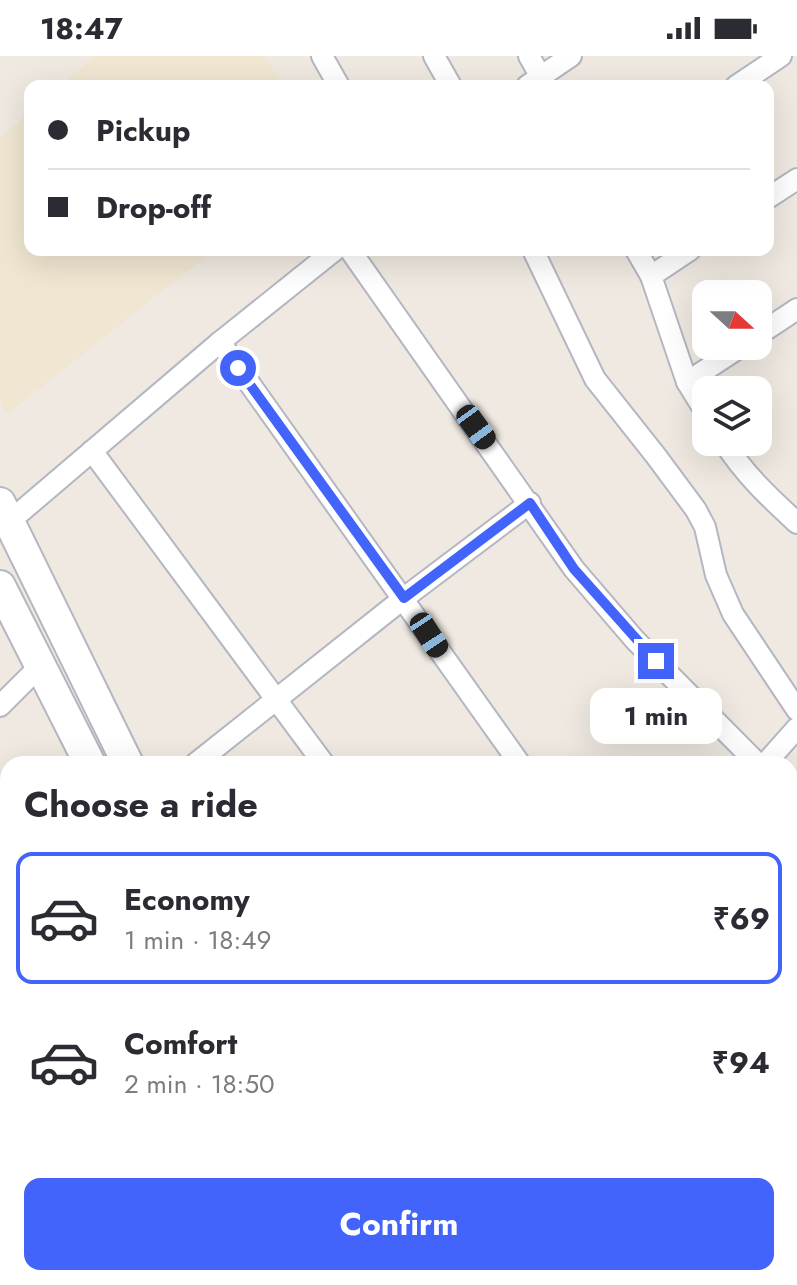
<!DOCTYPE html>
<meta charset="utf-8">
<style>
:root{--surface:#fff;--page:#f2f2f3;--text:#2b2b33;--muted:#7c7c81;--line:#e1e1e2;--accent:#4264fb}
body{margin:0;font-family:Jost,sans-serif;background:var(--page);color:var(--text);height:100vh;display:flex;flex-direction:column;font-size:30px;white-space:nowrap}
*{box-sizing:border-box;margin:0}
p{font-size:26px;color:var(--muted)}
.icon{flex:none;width:44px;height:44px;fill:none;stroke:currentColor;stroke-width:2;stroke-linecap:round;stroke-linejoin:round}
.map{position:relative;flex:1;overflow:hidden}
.sheet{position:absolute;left:0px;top:700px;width:798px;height:530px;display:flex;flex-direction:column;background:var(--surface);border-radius:24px 24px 0 0;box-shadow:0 8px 32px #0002}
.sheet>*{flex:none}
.guide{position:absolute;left:24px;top:24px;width:750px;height:176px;border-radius:16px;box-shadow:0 8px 32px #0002;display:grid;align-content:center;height:176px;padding:0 24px;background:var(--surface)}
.needle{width:52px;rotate:111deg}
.controls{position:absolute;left:692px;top:224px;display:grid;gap:16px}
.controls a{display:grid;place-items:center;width:80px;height:80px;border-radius:16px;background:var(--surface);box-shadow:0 8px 32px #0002;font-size:40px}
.end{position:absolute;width:36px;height:36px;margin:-18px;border:10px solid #4264fb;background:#fff;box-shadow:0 0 0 4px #fff}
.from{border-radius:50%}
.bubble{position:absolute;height:56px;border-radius:16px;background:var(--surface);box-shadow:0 8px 32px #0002;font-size:26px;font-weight:700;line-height:56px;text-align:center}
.car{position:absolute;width:24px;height:48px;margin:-24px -12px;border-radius:10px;box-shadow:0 0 6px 2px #0007;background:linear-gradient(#222 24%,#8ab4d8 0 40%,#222 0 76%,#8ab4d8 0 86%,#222 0)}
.guide b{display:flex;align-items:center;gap:28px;height:76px;font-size:30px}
.guide b+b{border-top:2px solid var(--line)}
.guide i{width:20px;height:20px;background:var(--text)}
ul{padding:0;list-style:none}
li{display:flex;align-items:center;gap:24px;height:132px;margin:0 16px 12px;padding:0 8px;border:4px solid transparent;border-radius:16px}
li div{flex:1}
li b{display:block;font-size:30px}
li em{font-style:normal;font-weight:700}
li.selected{border-color:var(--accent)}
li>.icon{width:72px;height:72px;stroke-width:1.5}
h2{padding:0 24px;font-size:36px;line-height:96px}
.primary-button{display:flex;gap:16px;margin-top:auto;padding:16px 24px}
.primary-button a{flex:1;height:92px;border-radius:16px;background:var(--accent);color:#fff;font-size:32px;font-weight:700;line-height:92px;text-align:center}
.status{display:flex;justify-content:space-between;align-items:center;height:56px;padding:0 40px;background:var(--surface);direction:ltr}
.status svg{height:22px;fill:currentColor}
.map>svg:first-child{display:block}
.education{fill:#f0e6d1}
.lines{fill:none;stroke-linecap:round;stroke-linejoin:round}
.minor-casing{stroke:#b4b7c1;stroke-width:24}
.secondary-casing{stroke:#b4b7c1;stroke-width:34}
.minor{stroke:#fff;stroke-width:20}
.secondary{stroke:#fff;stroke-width:30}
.route{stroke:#4264fb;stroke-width:10}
</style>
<div class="status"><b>18:47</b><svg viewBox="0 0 49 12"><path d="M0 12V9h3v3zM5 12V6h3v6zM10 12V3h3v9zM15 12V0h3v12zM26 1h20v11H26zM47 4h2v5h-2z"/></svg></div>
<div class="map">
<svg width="797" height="1229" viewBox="0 0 797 1229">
<rect width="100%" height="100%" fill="#efe9e1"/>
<!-- education -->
<g class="education">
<path d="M95 0H264L285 30H60Z"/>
<path d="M30 56V194H214L7 358 0 345V82Z"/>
</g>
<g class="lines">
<!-- minor casing -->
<g class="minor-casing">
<g id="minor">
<path d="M322 0 339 30"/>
<path d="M434 0 451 30"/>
<path d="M529 0 546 30"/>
<path d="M527 30 571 0"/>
<path d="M736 30 781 0"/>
<path d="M768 142 797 123"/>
<path d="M350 194 574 513 635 584 758 708"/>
<path d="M533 194 595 323 656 400 696 454 705 471 716 519 733 558 797 654"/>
<path d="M636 194 651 220 687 326 706 357"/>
<path d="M651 220 690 194"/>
<path d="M758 279 797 253"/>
<path d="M220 286 520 708"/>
<path d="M687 326 742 290"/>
<path d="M724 386C744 418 770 442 797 467"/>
<path d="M92 395 324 708"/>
<path d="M10 465 220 286 335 194"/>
<path d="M0 650 39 611"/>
<path d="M195 708 404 542 530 447"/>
<path d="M765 708 797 672"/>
<path d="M790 1118 797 1111"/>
<path d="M646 1222 650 1229"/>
<path d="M748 1222 754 1229"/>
<path d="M19 1229 24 1222"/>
<path d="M676 1229 683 1222"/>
</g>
</g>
<!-- secondary casing -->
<g class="secondary-casing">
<g id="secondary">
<path d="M0 447 128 708"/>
<path d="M0 530 90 708"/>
<path d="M352 1222 356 1229"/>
<path d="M392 1222 396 1229"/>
</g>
</g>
<!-- minor -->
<use href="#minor" class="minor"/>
<!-- secondary -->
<use href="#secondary" class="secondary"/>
</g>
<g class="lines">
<!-- route -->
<path class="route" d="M238 312 404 542 530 447 574 513 656 605"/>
</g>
</svg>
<div class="controls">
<a><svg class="needle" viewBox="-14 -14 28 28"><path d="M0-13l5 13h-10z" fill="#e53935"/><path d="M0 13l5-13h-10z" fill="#7c7c81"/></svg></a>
<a><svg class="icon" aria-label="layers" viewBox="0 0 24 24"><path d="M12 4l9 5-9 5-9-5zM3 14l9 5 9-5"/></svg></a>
</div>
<i class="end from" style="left:238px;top:312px"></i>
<i class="end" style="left:656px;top:605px"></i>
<div class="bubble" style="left:590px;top:632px;width:132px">1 min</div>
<i class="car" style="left:476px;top:371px;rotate:144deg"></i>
<i class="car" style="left:429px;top:579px;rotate:147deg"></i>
<div class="guide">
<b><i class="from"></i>Pickup</b>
<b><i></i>Drop-off</b>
</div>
<section class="sheet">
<h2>Choose a ride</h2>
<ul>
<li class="selected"><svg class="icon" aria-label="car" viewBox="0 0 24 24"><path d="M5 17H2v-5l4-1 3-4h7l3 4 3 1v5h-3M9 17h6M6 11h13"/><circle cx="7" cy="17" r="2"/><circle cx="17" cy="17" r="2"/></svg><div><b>Economy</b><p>1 min · 18:49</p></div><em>₹69</em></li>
<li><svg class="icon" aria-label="car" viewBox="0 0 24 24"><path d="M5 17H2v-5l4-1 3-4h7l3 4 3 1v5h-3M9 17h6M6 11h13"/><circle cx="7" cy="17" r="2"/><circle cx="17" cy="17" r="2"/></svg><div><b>Comfort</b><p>2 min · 18:50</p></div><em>₹94</em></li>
</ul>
<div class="primary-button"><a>Confirm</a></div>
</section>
</div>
